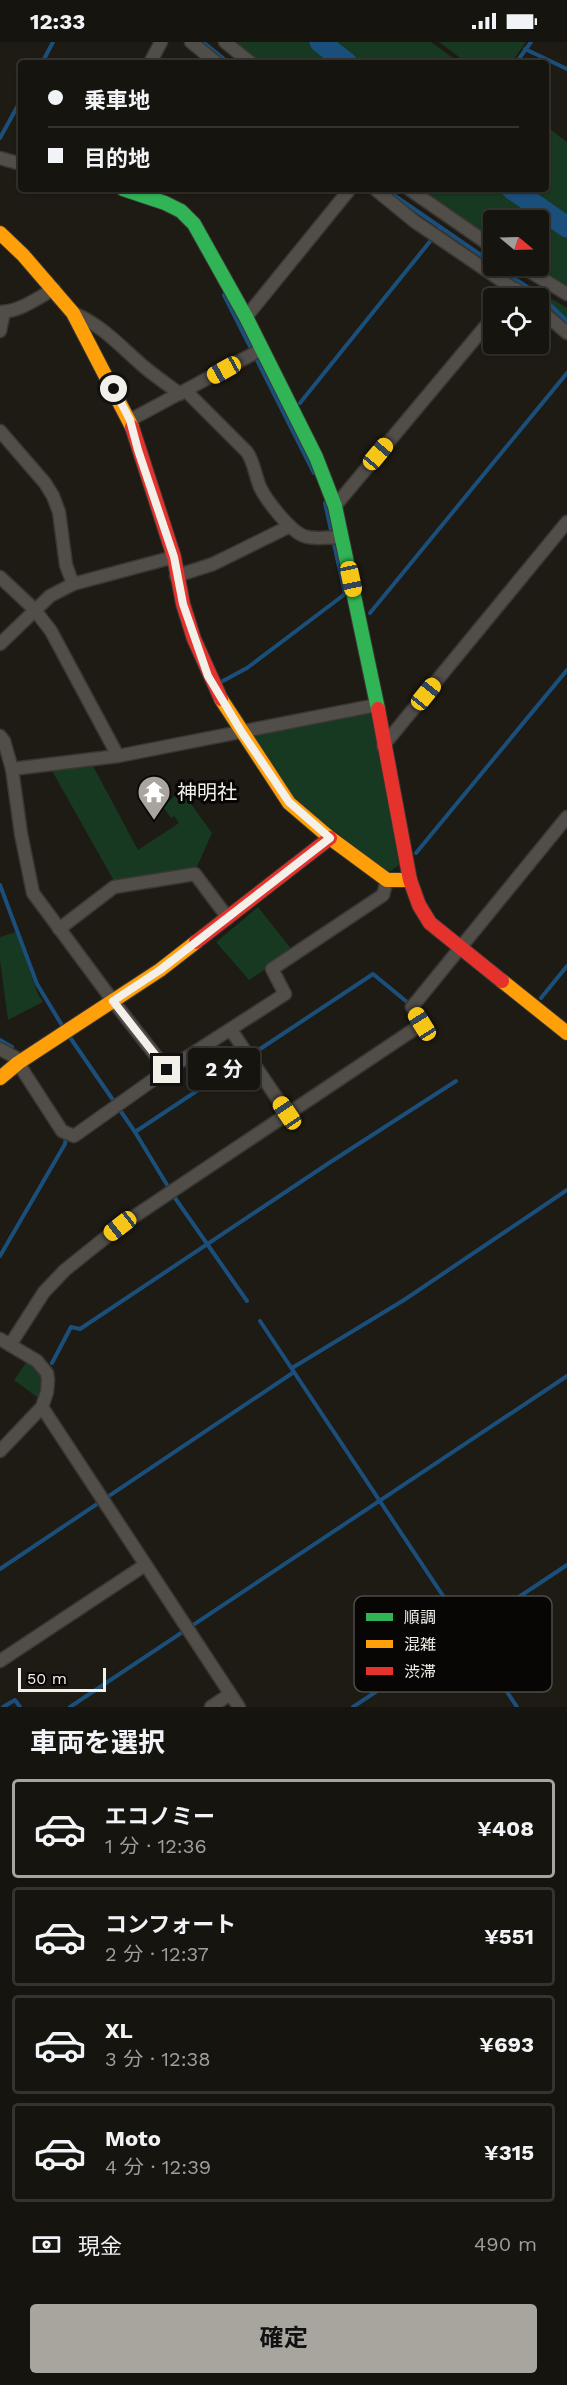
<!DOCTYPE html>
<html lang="ja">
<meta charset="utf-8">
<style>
:root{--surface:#16140f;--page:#23211d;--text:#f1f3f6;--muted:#9e9e9e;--line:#35332f;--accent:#a8a49e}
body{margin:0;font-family:"Work Sans","Noto Sans JP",sans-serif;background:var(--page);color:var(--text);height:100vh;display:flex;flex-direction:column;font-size:22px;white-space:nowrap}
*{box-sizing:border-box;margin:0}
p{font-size:20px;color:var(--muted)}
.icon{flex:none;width:33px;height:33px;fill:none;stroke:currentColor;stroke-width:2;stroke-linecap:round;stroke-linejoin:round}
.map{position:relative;height:1665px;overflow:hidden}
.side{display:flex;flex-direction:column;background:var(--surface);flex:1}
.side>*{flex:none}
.guide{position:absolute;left:18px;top:18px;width:531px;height:132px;border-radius:6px;box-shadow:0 2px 4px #0004,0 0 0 2px var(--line);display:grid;align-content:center;height:132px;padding:0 30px;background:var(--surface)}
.needle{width:39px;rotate:109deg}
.controls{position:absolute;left:483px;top:168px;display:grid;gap:12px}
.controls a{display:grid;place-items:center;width:66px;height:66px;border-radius:6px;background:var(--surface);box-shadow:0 2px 4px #0004,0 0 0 2px var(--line);font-size:30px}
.scale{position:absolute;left:18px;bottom:15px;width:88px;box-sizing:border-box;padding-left:6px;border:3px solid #f3efe9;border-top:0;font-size:16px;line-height:21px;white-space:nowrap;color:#f3efe9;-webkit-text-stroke:4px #080604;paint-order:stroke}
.end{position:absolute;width:27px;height:27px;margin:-14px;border:8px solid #f3efe9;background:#111;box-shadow:0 0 0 3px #111}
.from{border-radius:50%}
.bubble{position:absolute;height:42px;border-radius:6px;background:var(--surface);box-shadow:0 2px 4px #0004,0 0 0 2px var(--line);font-size:20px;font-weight:700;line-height:42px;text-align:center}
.car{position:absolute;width:18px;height:36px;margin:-18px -9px;border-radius:8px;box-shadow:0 0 4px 2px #0007;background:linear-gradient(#f5c518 24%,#345 0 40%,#f5c518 0 76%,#345 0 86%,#f5c518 0)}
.guide b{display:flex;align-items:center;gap:21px;height:57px;font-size:22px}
.guide b+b{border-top:2px solid var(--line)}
.guide i{width:15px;height:15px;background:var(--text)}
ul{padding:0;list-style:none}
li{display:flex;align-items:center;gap:18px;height:99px;margin:0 12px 9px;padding:0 18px;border:3px solid var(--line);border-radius:6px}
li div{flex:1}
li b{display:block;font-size:22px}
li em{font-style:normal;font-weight:700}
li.current{border-color:var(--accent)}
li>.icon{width:54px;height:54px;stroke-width:1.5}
h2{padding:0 30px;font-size:27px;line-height:72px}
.pay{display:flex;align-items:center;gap:15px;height:66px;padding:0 30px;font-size:22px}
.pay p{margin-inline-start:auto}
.button{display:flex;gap:12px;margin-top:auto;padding:12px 30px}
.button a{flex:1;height:69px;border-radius:6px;background:var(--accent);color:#111;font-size:24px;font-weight:700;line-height:69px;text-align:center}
.status{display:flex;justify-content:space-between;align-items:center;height:42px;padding:0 30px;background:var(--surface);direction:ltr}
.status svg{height:16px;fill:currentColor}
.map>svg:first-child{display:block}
.green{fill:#173821}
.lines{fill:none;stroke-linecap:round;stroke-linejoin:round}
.stream{stroke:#1b4f7b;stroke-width:4}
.river{stroke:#1b4f7b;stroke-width:21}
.street-casing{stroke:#3a3733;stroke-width:15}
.fast-casing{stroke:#3a3733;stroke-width:16}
.slow-casing{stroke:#3a3733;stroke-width:16}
.jam-casing{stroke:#3a3733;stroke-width:16}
.street{stroke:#514e4a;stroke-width:12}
.fast{stroke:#30b455;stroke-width:14}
.slow{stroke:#ff9f0a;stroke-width:14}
.jam{stroke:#e5322d;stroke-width:14}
.route{stroke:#f3efe9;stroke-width:8}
.labels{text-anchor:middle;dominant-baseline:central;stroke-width:6;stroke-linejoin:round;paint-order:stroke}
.poi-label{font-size:20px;fill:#f3efe9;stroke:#080604;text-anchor:start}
.key{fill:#080604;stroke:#4e4c49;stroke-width:1.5}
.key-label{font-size:16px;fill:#f3efe9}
</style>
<div class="status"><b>12:33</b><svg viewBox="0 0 49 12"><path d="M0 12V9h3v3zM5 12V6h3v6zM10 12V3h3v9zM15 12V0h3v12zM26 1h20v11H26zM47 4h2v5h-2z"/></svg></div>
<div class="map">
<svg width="567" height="1665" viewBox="0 0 567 1665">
<rect width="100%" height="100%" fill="#1e1a14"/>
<!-- green -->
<g class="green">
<path d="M225 0H431L460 21H249Z"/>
<path d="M439 0H526L511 21H467Z"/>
<path d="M546 84 567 100V254L512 224H538V178H494L493 210 405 147H546Z"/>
<path d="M547 254 567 266V285L542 260Z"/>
<path d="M370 669 372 671 399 823 391 829 384 828 295 758 249 693Z"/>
<path d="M92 722 138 808 179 781 174 774 171 776 163 765 181 748 212 791 196 827 114 839 51 727Z"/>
<path d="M258 865 293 909 249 938 216 900Z"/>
<path d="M16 890 38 952 43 960 8 978 0 918V895Z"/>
<path d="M28 1318 43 1332 41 1358 14 1338Z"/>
</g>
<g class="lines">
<!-- stream -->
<g class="stream">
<path d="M203 0 229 21"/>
<path d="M525 7 567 27"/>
<path d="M42 21 53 0"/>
<path d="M516 21 531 0"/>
<path d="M0 96 21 58"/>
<path d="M385 147 494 222"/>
<path d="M495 224 541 254 567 279"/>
<path d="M224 253 314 431"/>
<path d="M300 361 440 187"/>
<path d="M370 571 567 331"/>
<path d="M221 640 247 626 345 552 325 461"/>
<path d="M416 811 567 628"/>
<path d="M0 843 37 942 63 985"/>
<path d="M541 956 567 924"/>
<path d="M69 994 135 1090 175 1156 247 1259"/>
<path d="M0 998 12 1005"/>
<path d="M135 1090 373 932 407 960"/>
<path d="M0 1214 65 1102 66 1095"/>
<path d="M260 1279 517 1665"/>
<path d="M52 1321 71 1285 80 1287 329 1121 456 1039"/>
<path d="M292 1326 404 1258 567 1148"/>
<path d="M0 1527 294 1330"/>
<path d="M3 1665 15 1658 20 1665"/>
<path d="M70 1665 567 1334"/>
<path d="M353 1665 567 1523"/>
</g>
<!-- river -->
<g class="river">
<path d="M320 0 347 21"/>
<path d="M512 147 567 185"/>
</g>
<!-- street casing -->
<g class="street-casing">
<g id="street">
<path d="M191 0 217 21"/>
<path d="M225 0 251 21"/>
<path d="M150 21 161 0"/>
<path d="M0 116 21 122"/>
<path d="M375 147 414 179 527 256"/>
<path d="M409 147 494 206"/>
<path d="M521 224 567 252"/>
<path d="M508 256 516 247"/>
<path d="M538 266 567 291"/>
<path d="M0 270C19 270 38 256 54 247"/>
<path d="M73 271C102 283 120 304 143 324 155 334 168 343 180 352"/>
<path d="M246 275 350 147"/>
<path d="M0 289 4 270"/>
<path d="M186 349 247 410C254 420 255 433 260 445 266 458 290 489 304 494 314 498 330 495 342 495"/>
<path d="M130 378 262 307"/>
<path d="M0 389 45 441 53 454 59 470 66 523 73 542"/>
<path d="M335 464 494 274"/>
<path d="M176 534 213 522 290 484"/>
<path d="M0 535 34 567 51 589 118 714"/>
<path d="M0 602 50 554 73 542 174 515"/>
<path d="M0 694 4 699 12 727 21 792 33 851 113 959 167 1028"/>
<path d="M383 704 567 480"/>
<path d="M12 727 118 714 377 663"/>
<path d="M59 887 114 845 195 832 228 876"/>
<path d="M231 988 287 1071"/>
<path d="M0 1007 22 1019"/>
<path d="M18 1021 62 1089 74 1094 167 1028 285 952 272 927 383 853 387 838"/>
<path d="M0 1297 37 1319 47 1331 48 1338 47 1350 42 1365 0 1409"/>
<path d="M10 1303 44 1250 65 1228 120 1184 422 982 412 965 567 775"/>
<path d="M42 1365 239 1665"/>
<path d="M0 1619 145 1523"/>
<path d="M211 1665 230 1652"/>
</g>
</g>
<!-- fast casing -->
<g class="fast-casing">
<path id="fast" d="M123 147 165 161 181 169 194 182 246 275 316 415 335 464 378 667"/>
</g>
<!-- slow casing -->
<g class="slow-casing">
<g id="slow">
<path d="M0 191 23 213 73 271 132 385"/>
<path d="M221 657 289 761 330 796 387 838H410"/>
<path d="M502 939 567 991"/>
<path d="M0 1036 18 1021 160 928 196 900"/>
</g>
</g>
<!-- jam casing -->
<g class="jam-casing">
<g id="jam">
<path d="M132 385 174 515 183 562 194 597 221 657"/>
<path d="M378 667 410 838 419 863 430 881 502 939"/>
<path d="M196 900 330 796"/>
</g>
</g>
<!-- street -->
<use href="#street" class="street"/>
<!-- fast -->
<use href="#fast" class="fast"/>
<!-- slow -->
<use href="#slow" class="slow"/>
<!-- jam -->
<use href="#jam" class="jam"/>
</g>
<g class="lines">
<!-- route -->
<path class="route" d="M114 347 130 378 138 408 174 515 183 562 208 634 241 689 289 760 330 796 160 928 113 959 167 1028"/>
</g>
<!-- icons -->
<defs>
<g id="temple-pin" transform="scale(1.725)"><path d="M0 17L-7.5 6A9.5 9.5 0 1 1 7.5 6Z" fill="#a8a49e" stroke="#080604"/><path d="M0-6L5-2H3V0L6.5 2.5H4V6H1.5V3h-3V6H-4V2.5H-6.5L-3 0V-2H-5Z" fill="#fff"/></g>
</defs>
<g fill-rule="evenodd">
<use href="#temple-pin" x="154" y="750"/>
</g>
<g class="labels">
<!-- poi labels -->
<g class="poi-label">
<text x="177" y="750">神明社</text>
</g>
</g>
<!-- legend -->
<rect x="354" y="1554" width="198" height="96" rx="9" class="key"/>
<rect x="366" y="1571" width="27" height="8" fill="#30b455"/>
<rect x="366" y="1598" width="27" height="8" fill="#ff9f0a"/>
<rect x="366" y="1625" width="27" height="8" fill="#e5322d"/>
<g class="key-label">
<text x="404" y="1581">順調</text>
<text x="404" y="1608">混雑</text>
<text x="404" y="1635">渋滞</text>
</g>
</svg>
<div class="controls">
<a><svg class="needle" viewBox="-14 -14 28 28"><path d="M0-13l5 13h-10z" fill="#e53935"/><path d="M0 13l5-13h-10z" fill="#9e9e9e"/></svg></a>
<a><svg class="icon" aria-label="locate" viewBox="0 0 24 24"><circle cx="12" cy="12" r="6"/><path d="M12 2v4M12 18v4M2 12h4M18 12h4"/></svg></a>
</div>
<div class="scale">50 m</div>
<i class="end from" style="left:114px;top:347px"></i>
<i class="end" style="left:167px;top:1028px"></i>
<div class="bubble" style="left:188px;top:1006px;width:72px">2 分</div>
<i class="car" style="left:224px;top:328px;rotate:241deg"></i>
<i class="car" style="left:378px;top:412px;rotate:40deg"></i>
<i class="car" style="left:351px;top:537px;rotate:168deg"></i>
<i class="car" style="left:426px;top:652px;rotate:39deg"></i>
<i class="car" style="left:422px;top:982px;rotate:328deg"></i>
<i class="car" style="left:287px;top:1071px;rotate:326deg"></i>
<i class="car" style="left:120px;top:1184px;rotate:232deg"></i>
<div class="guide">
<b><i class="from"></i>乗車地</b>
<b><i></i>目的地</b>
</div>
</div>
<section class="side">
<h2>車両を選択</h2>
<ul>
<li class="current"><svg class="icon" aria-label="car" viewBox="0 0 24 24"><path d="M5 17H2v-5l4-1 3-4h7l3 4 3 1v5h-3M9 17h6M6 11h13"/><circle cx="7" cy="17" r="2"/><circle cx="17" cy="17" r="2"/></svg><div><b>エコノミー</b><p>1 分 · 12:36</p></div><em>¥408</em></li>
<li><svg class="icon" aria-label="car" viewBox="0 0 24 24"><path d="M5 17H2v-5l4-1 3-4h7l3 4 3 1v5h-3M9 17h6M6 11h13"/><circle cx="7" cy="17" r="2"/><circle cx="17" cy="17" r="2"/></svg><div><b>コンフォート</b><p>2 分 · 12:37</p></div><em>¥551</em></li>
<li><svg class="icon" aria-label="car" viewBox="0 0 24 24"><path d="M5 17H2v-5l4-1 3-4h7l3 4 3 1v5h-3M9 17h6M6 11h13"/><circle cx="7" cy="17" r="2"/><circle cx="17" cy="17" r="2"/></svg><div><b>XL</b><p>3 分 · 12:38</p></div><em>¥693</em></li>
<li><svg class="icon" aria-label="car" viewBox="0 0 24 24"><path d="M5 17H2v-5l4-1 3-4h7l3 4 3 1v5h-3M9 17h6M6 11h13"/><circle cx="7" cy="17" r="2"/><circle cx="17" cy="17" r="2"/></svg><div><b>Moto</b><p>4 分 · 12:39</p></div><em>¥315</em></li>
</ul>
<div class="pay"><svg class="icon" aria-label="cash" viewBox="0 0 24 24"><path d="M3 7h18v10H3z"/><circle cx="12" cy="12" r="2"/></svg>現金<p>490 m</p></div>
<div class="button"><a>確定</a></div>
</section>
